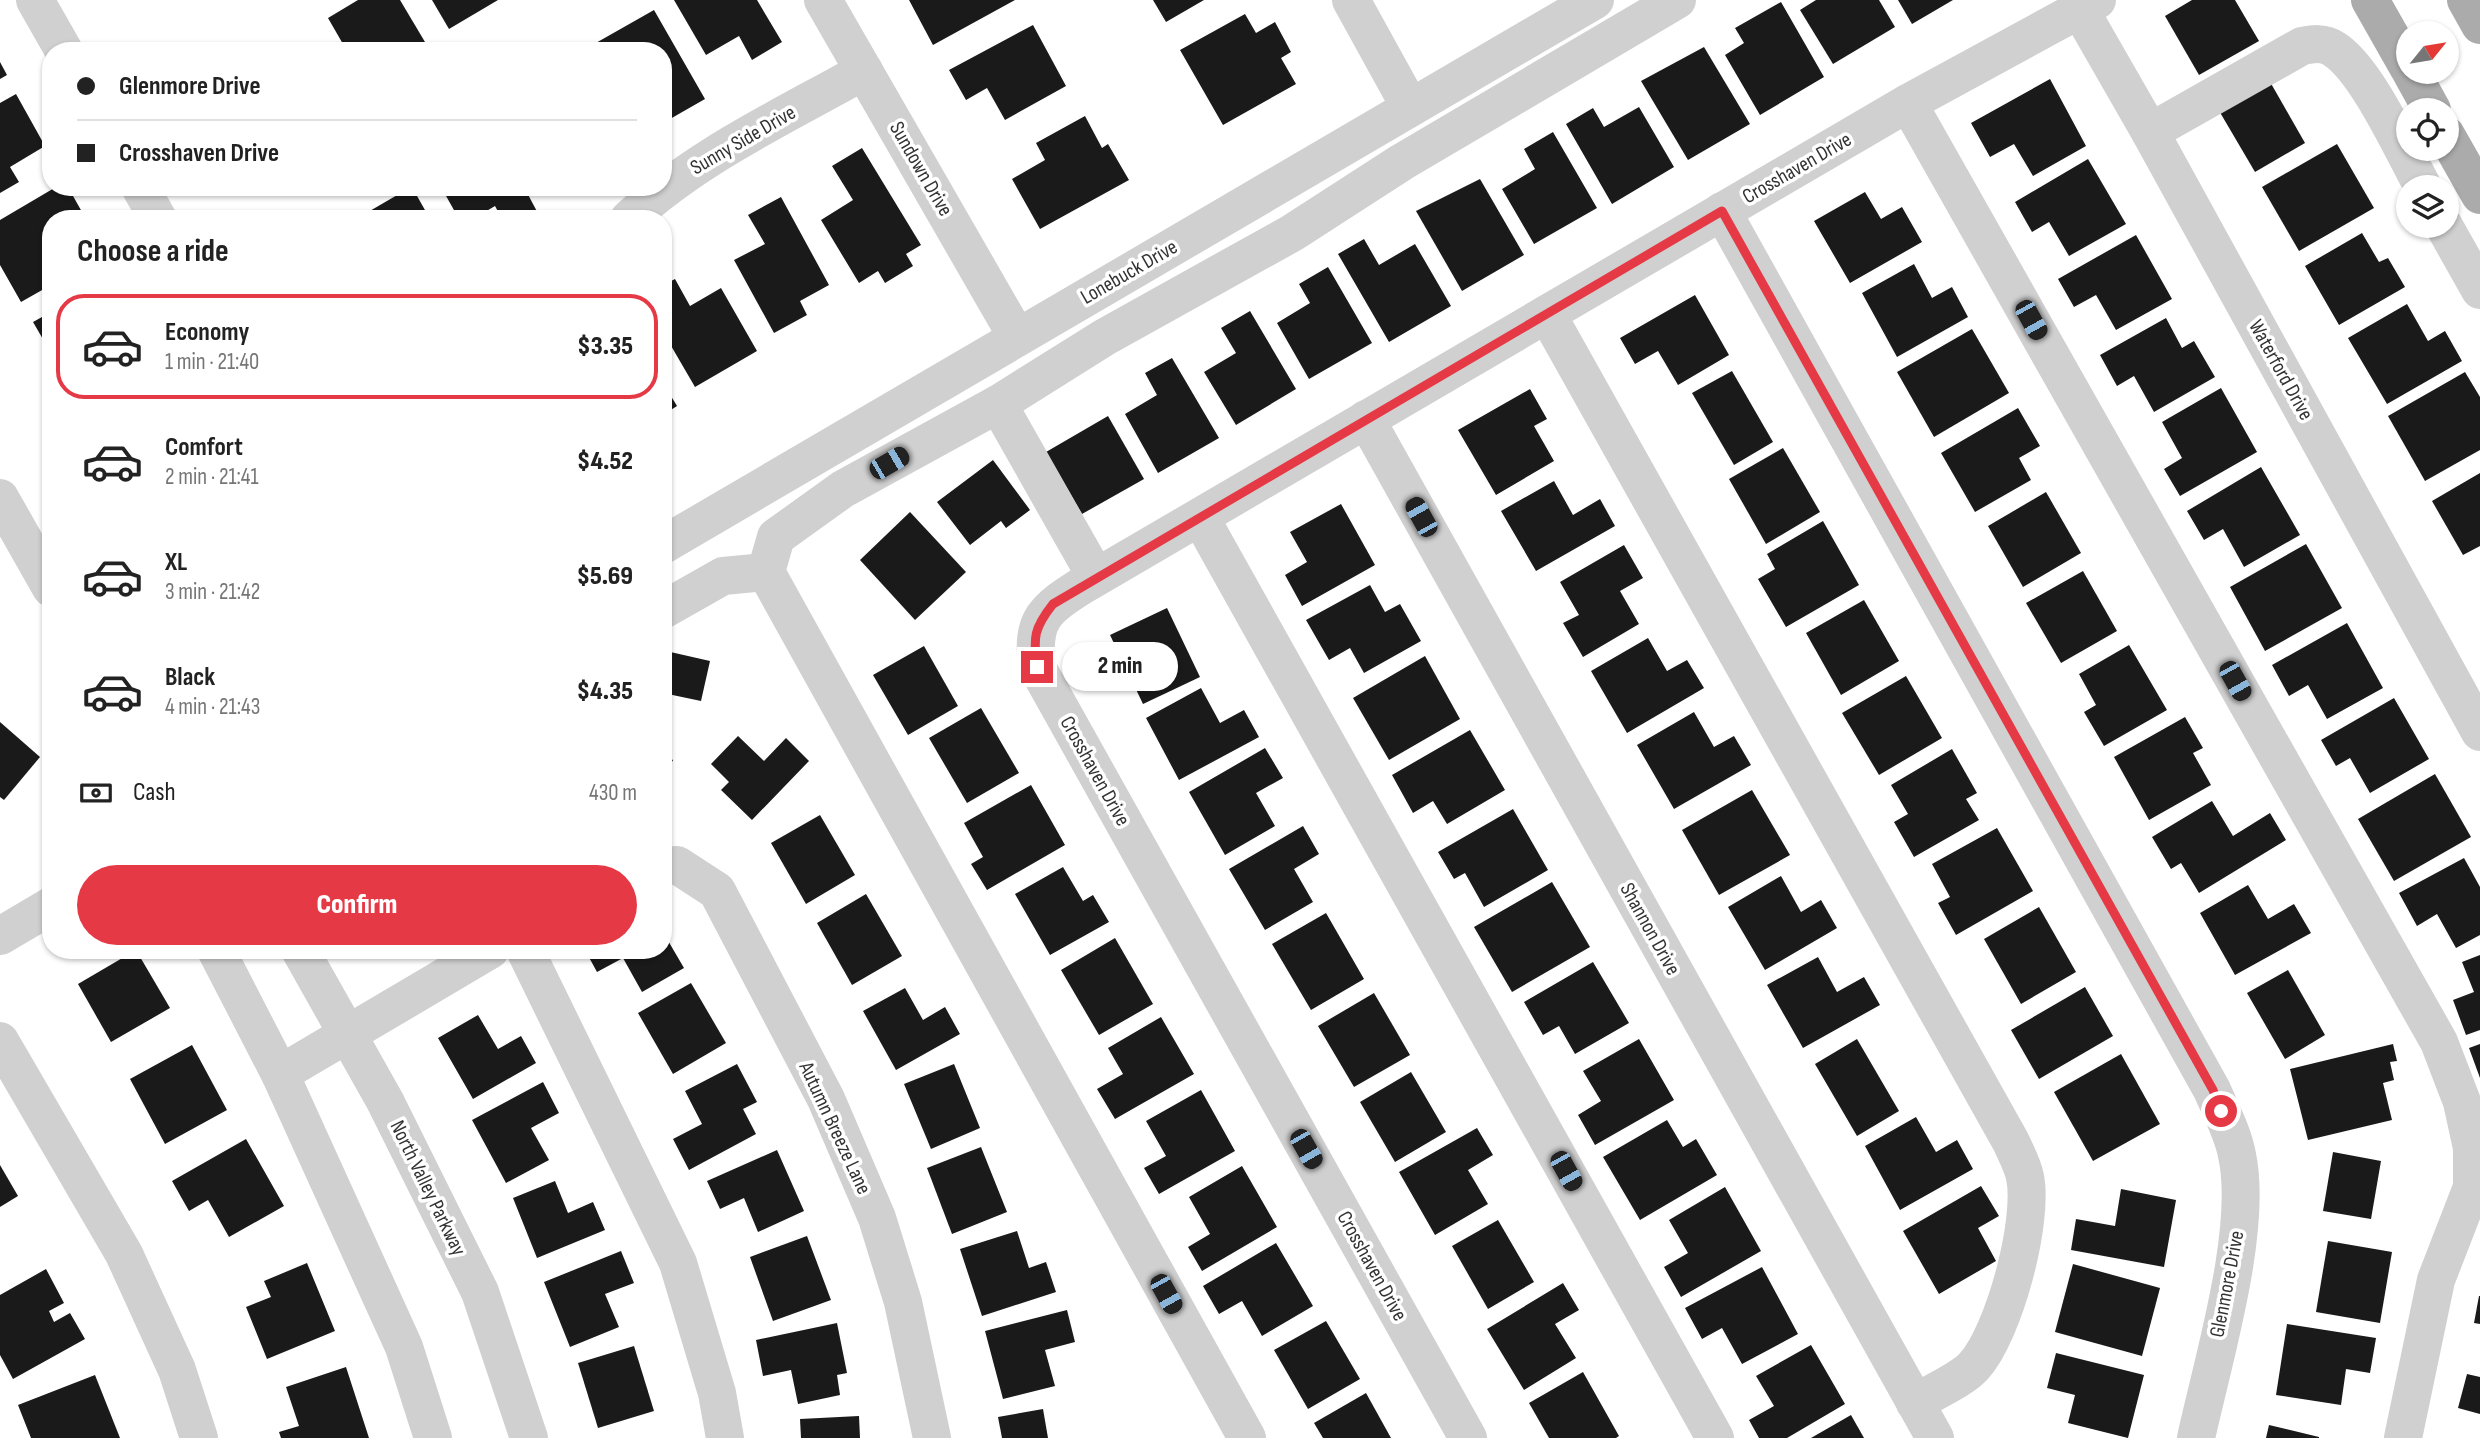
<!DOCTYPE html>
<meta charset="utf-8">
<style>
:root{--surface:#fff;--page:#f6f6f6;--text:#222;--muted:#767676;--line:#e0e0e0;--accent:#e63946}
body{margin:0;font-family:"Sofia Sans Condensed",sans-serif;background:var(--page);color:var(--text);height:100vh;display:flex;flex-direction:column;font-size:26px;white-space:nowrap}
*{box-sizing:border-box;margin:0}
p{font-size:23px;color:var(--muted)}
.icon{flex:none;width:38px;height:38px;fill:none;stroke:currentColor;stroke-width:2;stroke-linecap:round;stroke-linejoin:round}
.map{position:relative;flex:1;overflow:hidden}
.details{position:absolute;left:42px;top:210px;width:630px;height:749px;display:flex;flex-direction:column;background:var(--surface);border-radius:28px;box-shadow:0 2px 5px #0004}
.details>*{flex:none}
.hud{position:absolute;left:42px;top:42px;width:630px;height:154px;border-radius:28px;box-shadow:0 2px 5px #0004;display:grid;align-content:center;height:154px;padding:0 35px;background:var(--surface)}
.needle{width:46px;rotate:60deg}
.tools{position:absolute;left:2396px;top:21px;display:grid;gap:14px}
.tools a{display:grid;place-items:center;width:63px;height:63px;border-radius:50%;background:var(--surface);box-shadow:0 2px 5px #0004;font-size:35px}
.end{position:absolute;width:32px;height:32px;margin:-16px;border:9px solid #e63946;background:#fff;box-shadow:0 0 0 4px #fff}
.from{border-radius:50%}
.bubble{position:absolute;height:49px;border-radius:24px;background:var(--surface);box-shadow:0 2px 5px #0004;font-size:23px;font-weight:800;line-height:49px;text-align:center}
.car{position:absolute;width:21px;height:42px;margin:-21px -10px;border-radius:9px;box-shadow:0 0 5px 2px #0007;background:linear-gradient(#222 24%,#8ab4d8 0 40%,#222 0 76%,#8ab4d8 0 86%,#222 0)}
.hud b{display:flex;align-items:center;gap:24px;height:66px;font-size:26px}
.hud b+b{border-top:2px solid var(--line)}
.hud i{width:18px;height:18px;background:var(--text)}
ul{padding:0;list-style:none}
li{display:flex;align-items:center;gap:21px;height:105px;margin:0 14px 10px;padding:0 21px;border:4px solid transparent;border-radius:28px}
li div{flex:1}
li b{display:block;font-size:26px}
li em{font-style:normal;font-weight:800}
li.selected{border-color:var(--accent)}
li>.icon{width:63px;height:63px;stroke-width:1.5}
h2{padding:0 35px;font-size:32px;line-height:84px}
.pay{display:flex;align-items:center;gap:18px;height:77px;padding:0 35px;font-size:26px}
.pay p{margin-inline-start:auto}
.cta{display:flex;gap:14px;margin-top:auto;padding:14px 35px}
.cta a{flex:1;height:80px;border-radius:42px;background:var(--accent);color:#fff;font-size:28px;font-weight:800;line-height:80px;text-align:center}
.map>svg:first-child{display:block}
.building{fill:#1a1a1a}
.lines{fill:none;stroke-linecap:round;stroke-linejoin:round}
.minor{stroke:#d0d0d0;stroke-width:38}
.major{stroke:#ababab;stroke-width:38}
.route{stroke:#e63946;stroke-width:9}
.labels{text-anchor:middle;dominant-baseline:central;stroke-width:7;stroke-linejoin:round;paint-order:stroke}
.street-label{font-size:21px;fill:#333;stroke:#fff}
</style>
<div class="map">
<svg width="2480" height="1438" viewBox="0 0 2480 1438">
<rect width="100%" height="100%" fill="#fff"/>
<!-- building -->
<g class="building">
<path d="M358 0H400L425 42 410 51H347L328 18Z"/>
<path d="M432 0H498L449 29Z"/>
<path d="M674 0H757L782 42 752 60 739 36 706 55Z"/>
<path d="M909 0H1015L933 45Z"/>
<path d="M1153 0H1204L1166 22Z"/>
<path d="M1816 0H1879L1895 27 1833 64 1800 10Z"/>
<path d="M1898 0H1953L1912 24Z"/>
<path d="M2192 0H2235L2259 41 2199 75 2165 16Z"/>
<path d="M1781 2 1824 77 1760 115 1725 55 1744 43 1735 28Z"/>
<path d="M654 10 705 99 663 123V51L587 48Z"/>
<path d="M1245 14 1256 33 1275 22 1291 52 1281 58 1296 84 1223 125 1180 50Z"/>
<path d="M1033 25 1066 86 1005 120 987 88 966 100 949 70Z"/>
<path d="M1704 47 1750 124 1688 160 1641 81Z"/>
<path d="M0 62 7 75 0 79Z"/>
<path d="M2050 79 2086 146 2033 176 2014 144 1990 157 1971 123Z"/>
<path d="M2269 80 2305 143 2255 172 2218 109Z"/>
<path d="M16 94 45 146 10 167 19 182 0 193V103Z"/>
<path d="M1639 107 1674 167 1612 204 1566 124 1593 108 1604 127Z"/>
<path d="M1085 116 1102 148 1108 144 1129 180 1040 229 1012 179 1045 160 1036 143Z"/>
<path d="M1553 132 1597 208 1534 244 1502 189 1535 169 1524 149Z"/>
<path d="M2337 144 2374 208 2299 251 2262 187Z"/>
<path d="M862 148 921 245 906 254 913 266 885 283 878 271 859 283 821 220 853 200 832 166Z"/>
<path d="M2088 159 2126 224 2069 256 2049 222 2032 232 2015 202Z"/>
<path d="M1480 179 1524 255 1462 291 1416 211Z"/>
<path d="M56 187H68L82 212 70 219H51V285L21 302 0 265V220Z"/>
<path d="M412 187 430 219H356L411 187Z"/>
<path d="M441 187H524L541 219H502L495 206 473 219H459Z"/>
<path d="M1865 192 1881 219 1902 207 1922 242 1850 283 1814 221Z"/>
<path d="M781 197 829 285 800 301 807 315 774 333 734 260 765 244 748 215Z"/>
<path d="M2362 233 2379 262 2388 258 2405 287 2339 325 2305 266Z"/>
<path d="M2136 235 2172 299 2116 330 2096 295 2074 307 2058 279Z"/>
<path d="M1364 239 1379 265 1415 244 1451 306 1389 342 1338 254Z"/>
<path d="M1914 264 1932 298 1952 287 1968 317 1897 357 1862 293Z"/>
<path d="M1328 267 1372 343 1309 379 1277 323 1310 303 1299 284Z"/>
<path d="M675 279 690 306 721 288 757 351 695 387 663 332V285Z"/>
<path d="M1695 295 1729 355 1678 385 1658 351 1635 364 1620 338Z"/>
<path d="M2407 304 2428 341 2445 331 2462 361 2387 404 2348 338Z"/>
<path d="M1250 311 1296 389 1236 425 1204 372 1236 353 1221 328Z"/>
<path d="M51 312V353L33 322Z"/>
<path d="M2166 318 2182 348 2194 341 2215 377 2154 412 2134 376 2117 386 2100 355Z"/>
<path d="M1972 329 2009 393 1934 437 1897 372Z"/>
<path d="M1172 358 1219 438 1158 473 1125 414 1157 395 1145 373Z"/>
<path d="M1732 371 1773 442 1734 465 1692 393Z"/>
<path d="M2465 372 2480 397V450L2425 481 2388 416Z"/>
<path d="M663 383 677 406 663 415Z"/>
<path d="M2221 388 2257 452 2180 496 2164 469 2182 458 2162 422Z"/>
<path d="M1530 389 1547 419 1534 426 1554 461 1496 495 1458 430Z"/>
<path d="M2018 408 2040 446 2019 458 2031 480 1975 512 1941 453Z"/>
<path d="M1108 416 1144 479 1082 514 1046 452Z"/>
<path d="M1783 448 1820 512 1766 544 1729 479Z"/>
<path d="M993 460 1030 510 1006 528 1001 521 970 545 937 502Z"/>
<path d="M2261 467 2300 535 2244 567 2223 529 2204 540 2187 511Z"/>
<path d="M2480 473V546L2463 555 2432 501Z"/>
<path d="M1554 481 1573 515 1600 499 1615 526 1536 571 1501 511Z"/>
<path d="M2046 492 2081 553 2023 587 1988 526Z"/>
<path d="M1341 504 1375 565 1302 606 1285 575 1307 562 1290 532Z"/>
<path d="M910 512 966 572 915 620 860 560Z"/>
<path d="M1823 521 1859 585 1786 627 1758 579 1775 569 1767 554Z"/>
<path d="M2306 544 2342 608 2265 651 2230 587Z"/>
<path d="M1624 545 1643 578 1620 591 1639 624 1583 657 1563 623 1579 615 1560 582Z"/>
<path d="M2083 571 2117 631 2061 663 2026 603Z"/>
<path d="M1370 585 1385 612 1400 604 1421 641 1364 673 1350 648 1329 660 1306 620Z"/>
<path d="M1864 600 1899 661 1841 695 1806 633Z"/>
<path d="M1167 608 1200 677 1143 704 1110 635Z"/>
<path d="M2347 623 2383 688 2327 719 2308 685 2289 696 2272 665Z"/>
<path d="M1648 638 1667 671 1687 660 1704 688 1627 733 1591 671Z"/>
<path d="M2129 645 2167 710 2104 746 2084 712 2096 705 2079 674Z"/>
<path d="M924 646 958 706 908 735 873 675Z"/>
<path d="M666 651 710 661 701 701 663 693Z"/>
<path d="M1425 656 1460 719 1389 760 1353 698Z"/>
<path d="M1906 676 1942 738 1879 775 1842 713Z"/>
<path d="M1201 688 1220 723 1244 710 1259 737 1179 780 1146 718Z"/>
<path d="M2394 698 2429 759 2370 793 2350 758 2336 766 2321 740Z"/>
<path d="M981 708 1019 773 967 803 929 738Z"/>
<path d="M1694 712 1714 747 1734 736 1751 765 1674 809 1637 745Z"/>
<path d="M2185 717 2203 748 2193 753 2211 785 2149 820 2114 757Z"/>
<path d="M0 722 40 757 4 800 0 797Z"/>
<path d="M1470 730 1505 790 1447 824 1433 801 1413 813 1392 775Z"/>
<path d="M738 736 764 761 786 738 809 761 752 820 721 790 729 782 711 764Z"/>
<path d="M663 742 673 761 663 766Z"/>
<path d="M1265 748 1283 778 1256 793 1275 826 1225 855 1189 792Z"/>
<path d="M1952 749 1977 793 1966 799 1979 820 1914 857 1894 822 1908 814 1891 785Z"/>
<path d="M2435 774 2471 837 2394 881 2358 819Z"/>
<path d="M1031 785 1065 845 987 890 971 864 983 857 964 823Z"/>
<path d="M1752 790 1790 855 1719 895 1682 830Z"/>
<path d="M2212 801 2233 836 2270 813 2286 840 2199 893 2181 863 2171 869 2152 837Z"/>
<path d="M1513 809 1548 870 1484 907 1465 873 1454 879 1438 852Z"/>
<path d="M820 815 855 875 806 904 771 843Z"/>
<path d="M1303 826 1319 854 1294 869 1313 902 1265 930 1229 869Z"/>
<path d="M1997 828 2033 891 1956 935 1938 903 1950 897 1932 864Z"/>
<path d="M2464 858 2480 887V935L2456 948 2437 914 2417 926 2399 893Z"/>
<path d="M1063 867 1083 901 1093 895 1109 922 1050 955 1015 894Z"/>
<path d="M1781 876 1801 912 1821 900 1837 928 1765 970 1728 907Z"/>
<path d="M1552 882 1590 947 1512 992 1474 927Z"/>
<path d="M2248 885 2268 919 2294 904 2311 933 2235 975 2200 913Z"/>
<path d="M866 894 902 956 852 985 817 923Z"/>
<path d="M2039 907 2076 972 2021 1004 1984 939Z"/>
<path d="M1326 913 1364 979 1311 1010 1272 944Z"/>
<path d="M663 932 684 968 642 992 623 958 597 972 585 950H663Z"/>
<path d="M1115 938 1153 1004 1099 1035 1061 970Z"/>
<path d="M136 950 170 1008 111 1042 78 984Z"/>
<path d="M2480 955V1030L2466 1035 2453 1000 2474 992 2462 962Z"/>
<path d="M1818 957 1837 992 1864 977 1880 1005 1803 1048 1767 985Z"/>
<path d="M1593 962 1629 1023 1575 1054 1559 1026 1543 1035 1524 1002Z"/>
<path d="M2288 970 2325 1035 2285 1059 2247 993Z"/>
<path d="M691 983 726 1043 673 1074 638 1013Z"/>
<path d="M2085 987 2113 1036 2039 1079 2011 1030Z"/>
<path d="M905 988 923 1020 945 1007 960 1034 896 1070 863 1011Z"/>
<path d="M1374 993 1410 1055 1354 1087 1318 1026Z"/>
<path d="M478 1015 498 1049 521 1036 536 1063 473 1099 438 1038Z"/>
<path d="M1161 1017 1194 1074 1115 1119 1097 1089 1123 1074 1108 1048Z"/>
<path d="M1639 1039 1674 1100 1595 1145 1578 1115 1601 1101 1583 1071Z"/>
<path d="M1857 1039 1899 1111 1857 1136 1815 1064Z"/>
<path d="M2393 1044 2397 1061 2390 1062 2394 1080 2383 1083 2392 1120 2308 1140 2290 1069Z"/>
<path d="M2480 1044V1078L2469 1048Z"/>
<path d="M192 1045 227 1110 165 1144 130 1079Z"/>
<path d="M2121 1054 2160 1124 2093 1161 2054 1092Z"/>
<path d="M737 1064 757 1102 743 1109 756 1134 689 1170 673 1139 702 1124 685 1091Z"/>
<path d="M954 1064 980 1128 931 1149 904 1084Z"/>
<path d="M1411 1072 1446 1132 1395 1162 1360 1102Z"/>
<path d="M543 1082 559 1113 531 1128 549 1160 506 1183 472 1120Z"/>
<path d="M1201 1090 1235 1151 1159 1194 1144 1168 1166 1156 1146 1121Z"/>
<path d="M1916 1117 1936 1152 1957 1140 1973 1169 1900 1210 1865 1146Z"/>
<path d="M1667 1120 1683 1147 1696 1139 1717 1175 1640 1220 1603 1157Z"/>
<path d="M1477 1128 1493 1155 1468 1170 1488 1204 1435 1235 1399 1172Z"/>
<path d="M246 1139 284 1206 229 1237 208 1200 189 1211 172 1181Z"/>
<path d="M981 1147 1007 1212 952 1234 927 1168Z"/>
<path d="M777 1150 804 1211 758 1232 744 1198 720 1209 707 1181Z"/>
<path d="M2333 1152 2381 1161 2371 1219 2323 1211Z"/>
<path d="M0 1165 18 1196 0 1207Z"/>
<path d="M1242 1166 1277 1227 1202 1271 1188 1247 1210 1234 1189 1197Z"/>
<path d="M555 1181 568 1213 593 1202 605 1230 537 1258 513 1198Z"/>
<path d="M1981 1186 1999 1216 1978 1228 1996 1261 1939 1294 1903 1231Z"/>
<path d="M1725 1187 1761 1251 1681 1297 1664 1267 1688 1253 1669 1220Z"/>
<path d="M2121 1189 2176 1200 2164 1267 2071 1250 2076 1219 2115 1226Z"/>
<path d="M1498 1220 1534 1282 1488 1309 1452 1246Z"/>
<path d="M1017 1231 1029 1268 1046 1262 1056 1292 982 1316 960 1249Z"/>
<path d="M807 1236 831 1300 773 1321 750 1257Z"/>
<path d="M2328 1241 2392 1252 2380 1323 2316 1312Z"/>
<path d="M1276 1243 1313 1306 1262 1336 1242 1301 1219 1314 1203 1286Z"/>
<path d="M621 1251 634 1283 605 1294 619 1327 570 1347 544 1282Z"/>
<path d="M307 1263 335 1331 267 1359 246 1307 271 1297 264 1281Z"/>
<path d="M2073 1264 2160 1288 2142 1356 2055 1332Z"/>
<path d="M1762 1267 1798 1334 1742 1364 1722 1328 1702 1339 1685 1308Z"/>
<path d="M46 1269 64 1303 49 1311 54 1322 70 1313 85 1339 13 1379 0 1355V1295Z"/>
<path d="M1563 1283 1579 1310 1555 1324 1576 1358 1524 1390 1487 1329Z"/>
<path d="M2479 1296H2480V1324L2474 1323Z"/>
<path d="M1067 1310 1075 1342 1045 1350 1055 1386 1003 1399 985 1331Z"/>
<path d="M1326 1321 1360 1379 1308 1409 1274 1350Z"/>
<path d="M837 1323 847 1373 837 1375 840 1395 798 1404 791 1370 763 1376 756 1340Z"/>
<path d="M2287 1324 2376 1338 2370 1373 2346 1369 2341 1405 2276 1395Z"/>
<path d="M1811 1345 1845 1404 1787 1438H1759L1749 1420 1774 1406 1756 1376Z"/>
<path d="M634 1346 654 1411 598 1428 578 1363Z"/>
<path d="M2056 1353 2144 1375 2128 1438 2068 1423 2075 1395 2047 1388Z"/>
<path d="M346 1367 369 1438H281L279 1432 299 1426 286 1387Z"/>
<path d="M1583 1372 1619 1436 1616 1438H1549L1529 1403Z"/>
<path d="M2467 1374 2480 1377V1414L2458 1408Z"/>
<path d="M95 1375 120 1438H31L18 1405Z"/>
<path d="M1366 1393 1391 1438H1323L1314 1423Z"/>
<path d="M1043 1409 1048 1438H1002L998 1417Z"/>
<path d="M1851 1415 1864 1438H1811Z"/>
<path d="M859 1416 860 1438H801L800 1419Z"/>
<path d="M2269 1425 2319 1437V1438H2266Z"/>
</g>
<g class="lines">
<!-- minor -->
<g class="minor">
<path d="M35 0 64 51"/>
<path d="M823 0 1017 337"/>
<path d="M1351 0 1410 107"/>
<path d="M2080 10 2150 132 2480 732"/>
<path d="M1908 103 2439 1042 2462 1102 2472 1148V1187L2436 1280 2403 1438"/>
<path d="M2150 132 2302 46C2313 44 2324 42 2334 49 2367 70 2403 151 2423 187"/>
<path d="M140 187 158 219"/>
<path d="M1722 211 2212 1090C2221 1111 2233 1133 2237 1155 2253 1230 2213 1360 2196 1438"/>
<path d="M629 219C697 156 784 116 864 71"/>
<path d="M2444 226 2480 290"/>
<path d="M1547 314 2011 1142C2016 1153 2023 1166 2025 1177 2034 1221 2004 1333 1974 1366 1963 1379 1931 1393 1915 1403"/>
<path d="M998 404 1105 337 1292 233 1402 162 1677 0"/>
<path d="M1366 419 1935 1438"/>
<path d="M0 498 51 588"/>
<path d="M1200 517 1715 1438"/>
<path d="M663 545 1595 0"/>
<path d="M1096 577 998 404 843 489 776 537 766 572 1247 1438"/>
<path d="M663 610 723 576 766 572"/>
<path d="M663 866 677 865 717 891 826 1099 877 1218 903 1302 932 1438"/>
<path d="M0 936 51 906"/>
<path d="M216 950 280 1074 404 1347 433 1438"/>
<path d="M300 950 385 1101 480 1292 529 1438"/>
<path d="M525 950 678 1263 717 1393 725 1438"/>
<path d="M0 1041 124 1254 177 1370 199 1438"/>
<path d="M280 1074 490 950"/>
<path d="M1468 1438 1037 667C1031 619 1045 609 1083 585L1908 103 2097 0"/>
</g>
<!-- major -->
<g class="major">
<path d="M2370 0 2408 67"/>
<path d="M2466 0 2480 25"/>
<path d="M2411 72 2432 110"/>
<path d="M2446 135 2480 195"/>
</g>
</g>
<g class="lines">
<!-- route -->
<path class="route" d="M1037 667C1033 637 1034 628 1053 604L1722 211 2213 1090 2221 1111"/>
</g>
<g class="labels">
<!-- street labels -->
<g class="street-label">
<text transform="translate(743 140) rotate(-30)">Sunny Side Drive</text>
<text transform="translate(1797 168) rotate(-30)">Crosshaven Drive</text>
<text transform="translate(921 169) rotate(60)">Sundown Drive</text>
<text transform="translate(1129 272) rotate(-30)">Lonebuck Drive</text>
<text transform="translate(2281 370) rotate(61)">Waterford Drive</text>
<text transform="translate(1095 771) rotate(61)">Crosshaven Drive</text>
<text transform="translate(1650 929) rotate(61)">Shannon Drive</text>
<text transform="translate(835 1128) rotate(65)">Autumn Breeze Lane</text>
<text transform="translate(428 1188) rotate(64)">North Valley Parkway</text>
<text transform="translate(1372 1266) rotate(61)">Crosshaven Drive</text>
<text transform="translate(2227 1284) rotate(-79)">Glenmore Drive</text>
</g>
</g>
</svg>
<div class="tools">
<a><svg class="needle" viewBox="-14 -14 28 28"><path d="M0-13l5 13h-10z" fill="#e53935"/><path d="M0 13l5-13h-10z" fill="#767676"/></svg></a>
<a><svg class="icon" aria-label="locate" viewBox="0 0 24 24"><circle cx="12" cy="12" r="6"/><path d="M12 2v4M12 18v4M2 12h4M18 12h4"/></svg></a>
<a><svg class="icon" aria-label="layers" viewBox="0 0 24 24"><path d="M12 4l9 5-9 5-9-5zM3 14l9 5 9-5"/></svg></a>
</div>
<i class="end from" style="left:2221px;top:1111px"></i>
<i class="end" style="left:1037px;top:667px"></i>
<div class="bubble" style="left:1062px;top:642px;width:116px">2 min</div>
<i class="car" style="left:2031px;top:320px;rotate:151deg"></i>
<i class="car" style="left:889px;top:463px;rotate:60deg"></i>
<i class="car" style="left:1421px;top:517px;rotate:331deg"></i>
<i class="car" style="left:2235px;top:681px;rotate:151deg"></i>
<i class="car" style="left:1306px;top:1149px;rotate:150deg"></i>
<i class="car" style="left:1566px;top:1171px;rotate:151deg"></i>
<i class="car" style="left:1166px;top:1294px;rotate:151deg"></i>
<div class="hud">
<b><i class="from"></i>Glenmore Drive</b>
<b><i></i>Crosshaven Drive</b>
</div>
<section class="details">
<h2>Choose a ride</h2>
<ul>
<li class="selected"><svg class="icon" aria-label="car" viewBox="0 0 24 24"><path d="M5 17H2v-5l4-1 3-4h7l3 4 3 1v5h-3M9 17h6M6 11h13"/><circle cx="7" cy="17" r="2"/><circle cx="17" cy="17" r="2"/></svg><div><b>Economy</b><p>1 min · 21:40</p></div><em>$3.35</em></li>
<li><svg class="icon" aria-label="car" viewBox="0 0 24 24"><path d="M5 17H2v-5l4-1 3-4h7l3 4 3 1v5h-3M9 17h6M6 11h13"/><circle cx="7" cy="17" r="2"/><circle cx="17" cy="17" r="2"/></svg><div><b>Comfort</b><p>2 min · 21:41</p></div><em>$4.52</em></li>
<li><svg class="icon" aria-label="car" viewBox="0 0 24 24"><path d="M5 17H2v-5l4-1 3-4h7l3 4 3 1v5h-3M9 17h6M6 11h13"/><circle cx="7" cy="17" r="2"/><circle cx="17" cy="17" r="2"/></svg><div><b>XL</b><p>3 min · 21:42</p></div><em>$5.69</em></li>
<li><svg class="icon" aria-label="car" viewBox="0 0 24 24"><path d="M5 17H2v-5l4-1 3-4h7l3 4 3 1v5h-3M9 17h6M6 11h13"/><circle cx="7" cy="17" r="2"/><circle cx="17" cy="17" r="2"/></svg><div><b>Black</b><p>4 min · 21:43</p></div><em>$4.35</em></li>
</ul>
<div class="pay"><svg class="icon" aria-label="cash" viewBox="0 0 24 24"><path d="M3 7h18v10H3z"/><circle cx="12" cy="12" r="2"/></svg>Cash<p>430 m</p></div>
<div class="cta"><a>Confirm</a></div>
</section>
</div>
